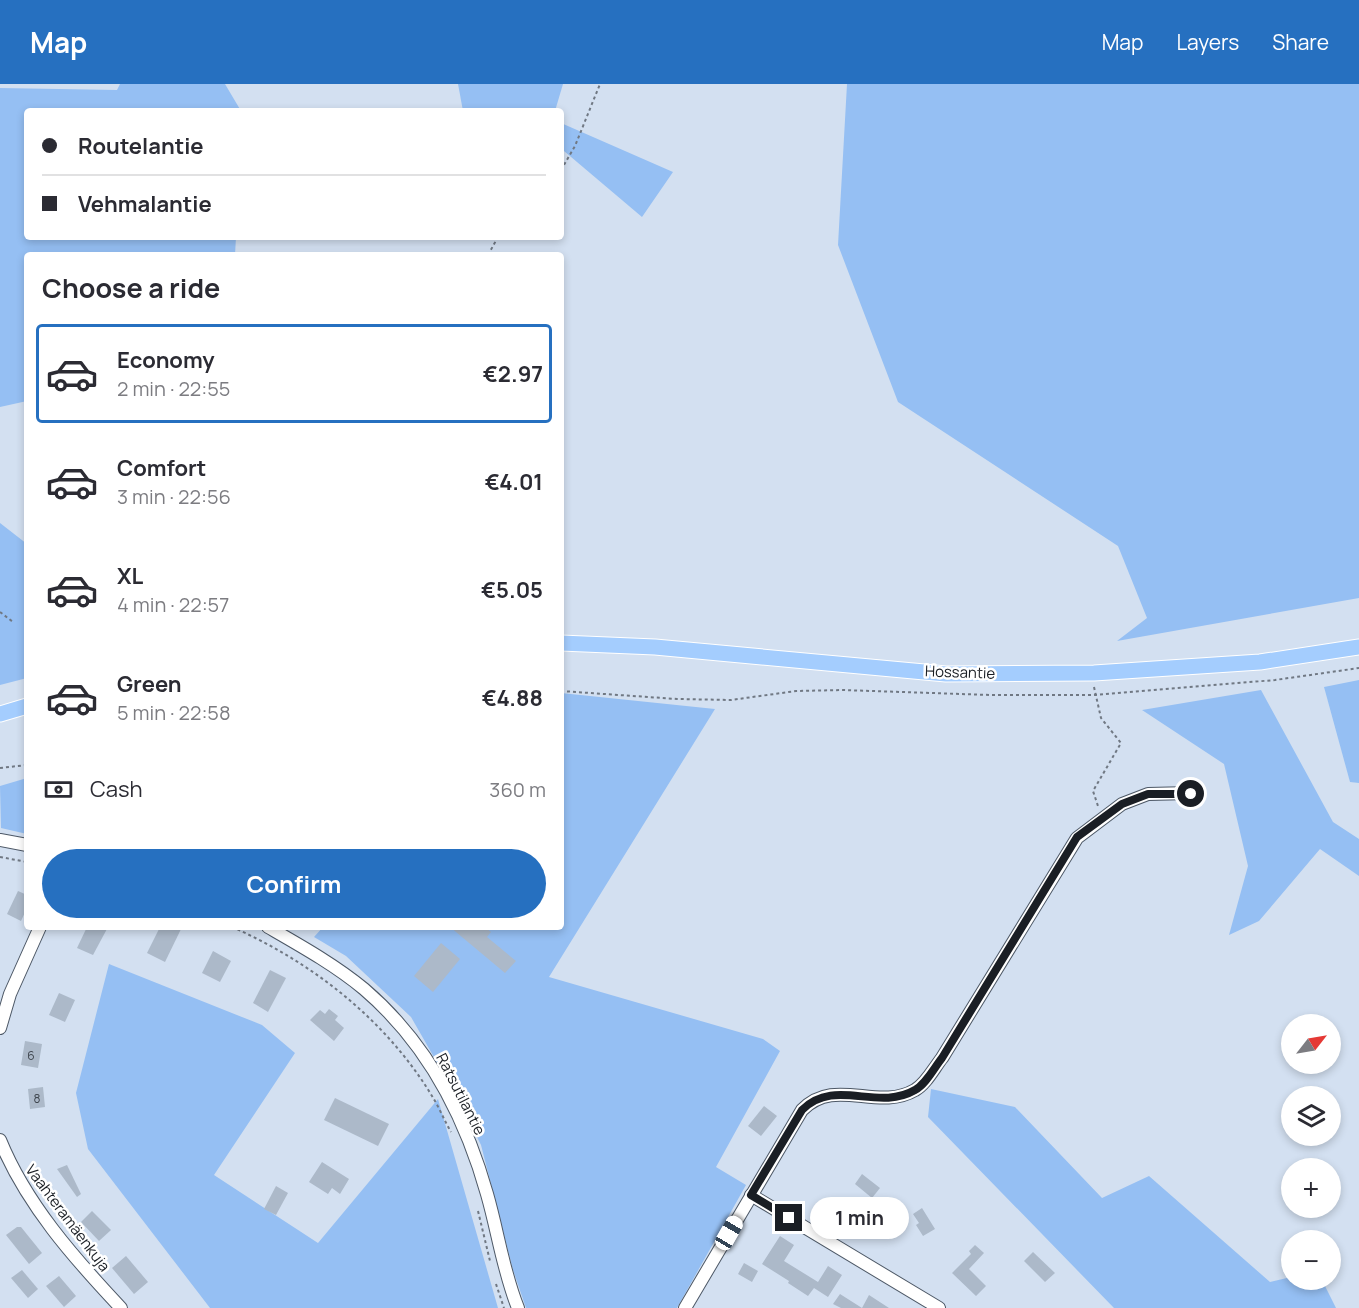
<!DOCTYPE html>
<meta charset="utf-8">
<style>
:root{--surface:#fff;--page:#f2f2f3;--text:#2b2b33;--muted:#7c7c81;--line:#e1e1e2;--accent:#2670c0}
body{margin:0;font-family:Manrope,sans-serif;background:var(--page);color:var(--text);height:100vh;display:flex;flex-direction:column;font-size:22px;white-space:nowrap}
*{box-sizing:border-box;margin:0}
p{font-size:20px;color:var(--muted)}
.icon{flex:none;width:33px;height:33px;fill:none;stroke:currentColor;stroke-width:2;stroke-linecap:round;stroke-linejoin:round}
.map{position:relative;flex:1;overflow:hidden}
.sheet{position:absolute;left:24px;top:168px;width:540px;height:678px;display:flex;flex-direction:column;background:var(--surface);border-radius:6px;box-shadow:0 3px 9px #0003}
.sheet>*{flex:none}
.guide{position:absolute;left:24px;top:24px;width:540px;height:132px;border-radius:6px;box-shadow:0 3px 9px #0003;display:grid;align-content:center;height:132px;padding:0 18px;background:var(--surface)}
.needle{width:39px;rotate:59deg}
.fabs{position:absolute;left:1281px;top:930px;display:grid;gap:12px}
.fabs a{display:grid;place-items:center;width:60px;height:60px;border-radius:50%;background:var(--surface);box-shadow:0 3px 9px #0003;font-size:30px}
.end{position:absolute;width:27px;height:27px;margin:-14px;border:8px solid #1a1e24;background:#fff;box-shadow:0 0 0 3px #fff}
.from{border-radius:50%}
.bubble{position:absolute;height:42px;border-radius:21px;background:var(--surface);box-shadow:0 3px 9px #0003;font-size:20px;font-weight:700;line-height:42px;text-align:center}
.car{position:absolute;width:18px;height:36px;margin:-18px -9px;border-radius:8px;box-shadow:0 0 4px 2px #0007;background:linear-gradient(#fff 24%,#345 0 40%,#fff 0 76%,#345 0 86%,#fff 0)}
.guide b{display:flex;align-items:center;gap:21px;height:57px;font-size:22px}
.guide b+b{border-top:2px solid var(--line)}
.guide i{width:15px;height:15px;background:var(--text)}
ul{padding:0;list-style:none}
li{display:flex;align-items:center;gap:18px;height:99px;margin:0 12px 9px;padding:0 6px;border:3px solid transparent;border-radius:6px}
li div{flex:1}
li b{display:block;font-size:22px}
li em{font-style:normal;font-weight:700}
li.selected{border-color:var(--accent)}
li>.icon{width:54px;height:54px;stroke-width:1.5}
h2{padding:0 18px;font-size:27px;line-height:72px}
.pay{display:flex;align-items:center;gap:15px;height:66px;padding:0 18px;font-size:22px}
.pay p{margin-inline-start:auto}
.primary-button{display:flex;gap:12px;margin-top:auto;padding:12px 18px}
.primary-button a{flex:1;height:69px;border-radius:36px;background:var(--accent);color:#fff;font-size:24px;font-weight:700;line-height:69px;text-align:center}
header{display:flex;align-items:center;gap:36px;box-sizing:border-box;height:84px;padding:0 30px;background:var(--accent);color:#fff}
header strong{font-size:28px}
nav{display:flex;gap:33px;margin-inline-start:auto;font-size:21px}
.map>svg:first-child{display:block}
.green{fill:#95bff3}
.building{fill:#acb9c9}
.lines{fill:none;stroke-linecap:round;stroke-linejoin:round}
.minor-casing{stroke:#4d5866;stroke-width:14}
.major-casing{stroke:#fff;stroke-width:17}
.path{stroke:#707883;stroke-width:2;stroke-dasharray:3 3;stroke-linecap:butt}
.minor{stroke:#fff;stroke-width:12}
.major{stroke:#a4cdfe;stroke-width:15}
.route{stroke:#1a1e24;stroke-width:8}
.labels{text-anchor:middle;dominant-baseline:central;stroke-width:5;stroke-linejoin:round;paint-order:stroke}
.number-label{font-size:12px;fill:#3e454d}
.street-label{font-size:15px;fill:#1a1e24;stroke:#fff}
</style>
<header>
<strong>Map</strong>
<nav><a>Map</a><a>Layers</a><a>Share</a></nav>
</header>
<div class="map">
<svg width="1359" height="1224" viewBox="0 0 1359 1224">
<rect width="100%" height="100%" fill="#d3e0f1"/>
<!-- green -->
<g class="green">
<path d="M120 0H225L241 27H27V153H236L235 171H27V317L0 323V4L117 6Z"/>
<path d="M458 0H563L555 27H463Z"/>
<path d="M847 0H1359V514L1117 557 1147 534 1118 462 898 318 838 161Z"/>
<path d="M561 39 673 88 642 133 564 67 561 70Z"/>
<path d="M0 439 27 460V594L0 601Z"/>
<path d="M1359 596V699L1350 698 1324 603Z"/>
<path d="M1261 606 1333 738 1359 755V792L1320 765 1259 837 1229 851 1248 782 1224 680 1142 626Z"/>
<path d="M561 609 715 625 549 893 763 955 780 967 716 1083 746 1101 677 1224H526L513 1186 481 1061 459 1017 411 933 346 872 314 853 323 843H561Z"/>
<path d="M27 694V750L1 744 0 702Z"/>
<path d="M109 880 262 941 295 969 214 1091 318 1159 438 1015 498 1224H210L88 1065 76 1009Z"/>
<path d="M931 1005 1015 1023 1102 1114 1149 1092 1270 1198 1291 1193 1292 1196H1322L1336 1224H1114L928 1033Z"/>
</g>
<!-- building -->
<g class="building">
<path d="M18 807 27 811V824L21 837 7 830Z"/>
<path d="M87 843H108L93 871 77 864Z"/>
<path d="M160 843H182L165 878 147 869Z"/>
<path d="M450 843H485L491 848 487 853 516 877 505 889Z"/>
<path d="M441 859 460 875 433 908 414 892Z"/>
<path d="M213 867 231 877 220 898 202 889Z"/>
<path d="M270 886 286 894 268 928 253 919Z"/>
<path d="M59 909 75 916 65 938 49 931Z"/>
<path d="M329 925 338 932 335 936 344 944 334 957 310 936 320 926 325 930Z"/>
<path d="M25 957 42 960 38 984 21 981Z"/>
<path d="M43 1003 45 1023 30 1025 28 1005Z"/>
<path d="M335 1014 389 1040 378 1062 324 1036Z"/>
<path d="M764 1022 777 1032 761 1052 748 1042Z"/>
<path d="M322 1078 349 1095 340 1110 332 1104 328 1110 309 1098Z"/>
<path d="M67 1081 81 1110 77 1113 57 1085Z"/>
<path d="M862 1090 880 1104 872 1114 855 1100Z"/>
<path d="M276 1102 288 1109 276 1131 264 1125Z"/>
<path d="M922 1124 935 1145 923 1152 916 1141 919 1139 913 1130Z"/>
<path d="M92 1127 111 1146 99 1157 81 1138Z"/>
<path d="M17 1143H21L42 1169 29 1180 6 1151Z"/>
<path d="M780 1152 794 1161 784 1177 818 1198 828 1182 842 1191 828 1213 814 1204 808 1212 788 1199 789 1197 762 1180Z"/>
<path d="M975 1161 984 1169 969 1185 986 1202 976 1212 952 1189 971 1170 969 1167Z"/>
<path d="M1033 1168 1055 1189 1045 1198 1024 1177Z"/>
<path d="M126 1172 148 1198 134 1210 112 1184Z"/>
<path d="M744 1179 758 1187 752 1198 738 1190Z"/>
<path d="M22 1186 38 1205 28 1214 11 1194Z"/>
<path d="M59 1192 76 1212 64 1223 46 1202Z"/>
<path d="M840 1210 862 1224 869 1211 889 1224H841L833 1220Z"/>
</g>
<g class="lines">
<!-- minor casing -->
<g class="minor-casing">
<g id="minor">
<path d="M0 756 27 761"/>
<path d="M268 843C301 862 335 881 364 905 426 958 465 1032 487 1110 498 1148 503 1187 518 1224"/>
<path d="M0 944 10 910 40 843"/>
<path d="M0 1056C26 1120 74 1174 121 1224"/>
<path d="M751 1111 939 1224"/>
<path d="M685 1224 802 1026C835 992 877 1028 915 1006 926 1000 934 984 942 974L1077 754 1122 720 1148 710 1191 709"/>
</g>
</g>
<!-- major casing -->
<g class="major-casing">
<g id="major">
<path d="M561 559 655 563 946 590 1094 589 1260 578 1359 563"/>
<path d="M0 630 27 622"/>
</g>
</g>
<!-- path -->
<g class="path">
<path d="M561 86 575 62 600 0"/>
<path d="M488 171 498 153"/>
<path d="M0 528 13 538"/>
<path d="M1094 603 1101 634 1121 659 1093 707 1098 722"/>
<path d="M561 607 677 615 731 616 796 607 842 606 991 611H1094L1275 596 1359 584"/>
<path d="M0 684 27 681"/>
<path d="M0 773 27 778"/>
<path d="M232 843C312 878 386 936 432 1012 439 1023 444 1036 451 1048"/>
<path d="M478 1127 490 1177"/>
<path d="M496 1200 504 1224"/>
</g>
<!-- minor -->
<use href="#minor" class="minor"/>
<!-- major -->
<use href="#major" class="major"/>
</g>
<g class="lines">
<!-- route -->
<path class="route" d="M789 1134 751 1111 802 1026C835 993 877 1028 915 1006 926 1000 934 984 942 974L1077 753 1122 720 1148 710H1191"/>
</g>
<g class="labels">
<!-- number labels -->
<g class="number-label">
<text x="31" y="971">6</text>
<text x="37" y="1014">8</text>
</g>
<!-- street labels -->
<g class="street-label">
<text transform="translate(960 588) rotate(2)">Hossantie</text>
<text transform="translate(461 1010) rotate(63)">Ratsutilantie</text>
<text transform="translate(68 1134) rotate(53)">Vaahteramäenkuja</text>
</g>
</g>
</svg>
<div class="fabs">
<a><svg class="needle" viewBox="-14 -14 28 28"><path d="M0-13l5 13h-10z" fill="#e53935"/><path d="M0 13l5-13h-10z" fill="#7c7c81"/></svg></a>
<a><svg class="icon" aria-label="layers" viewBox="0 0 24 24"><path d="M12 4l9 5-9 5-9-5zM3 14l9 5 9-5"/></svg></a>
<a>+</a>
<a>−</a>
</div>
<i class="end from" style="left:1191px;top:710px"></i>
<i class="end" style="left:789px;top:1134px"></i>
<div class="bubble" style="left:810px;top:1113px;width:99px">1 min</div>
<i class="car" style="left:729px;top:1149px;rotate:30deg"></i>
<div class="guide">
<b><i class="from"></i>Routelantie</b>
<b><i></i>Vehmalantie</b>
</div>
<section class="sheet">
<h2>Choose a ride</h2>
<ul>
<li class="selected"><svg class="icon" aria-label="car" viewBox="0 0 24 24"><path d="M5 17H2v-5l4-1 3-4h7l3 4 3 1v5h-3M9 17h6M6 11h13"/><circle cx="7" cy="17" r="2"/><circle cx="17" cy="17" r="2"/></svg><div><b>Economy</b><p>2 min · 22:55</p></div><em>€2.97</em></li>
<li><svg class="icon" aria-label="car" viewBox="0 0 24 24"><path d="M5 17H2v-5l4-1 3-4h7l3 4 3 1v5h-3M9 17h6M6 11h13"/><circle cx="7" cy="17" r="2"/><circle cx="17" cy="17" r="2"/></svg><div><b>Comfort</b><p>3 min · 22:56</p></div><em>€4.01</em></li>
<li><svg class="icon" aria-label="car" viewBox="0 0 24 24"><path d="M5 17H2v-5l4-1 3-4h7l3 4 3 1v5h-3M9 17h6M6 11h13"/><circle cx="7" cy="17" r="2"/><circle cx="17" cy="17" r="2"/></svg><div><b>XL</b><p>4 min · 22:57</p></div><em>€5.05</em></li>
<li><svg class="icon" aria-label="car" viewBox="0 0 24 24"><path d="M5 17H2v-5l4-1 3-4h7l3 4 3 1v5h-3M9 17h6M6 11h13"/><circle cx="7" cy="17" r="2"/><circle cx="17" cy="17" r="2"/></svg><div><b>Green</b><p>5 min · 22:58</p></div><em>€4.88</em></li>
</ul>
<div class="pay"><svg class="icon" aria-label="cash" viewBox="0 0 24 24"><path d="M3 7h18v10H3z"/><circle cx="12" cy="12" r="2"/></svg>Cash<p>360 m</p></div>
<div class="primary-button"><a>Confirm</a></div>
</section>
</div>
